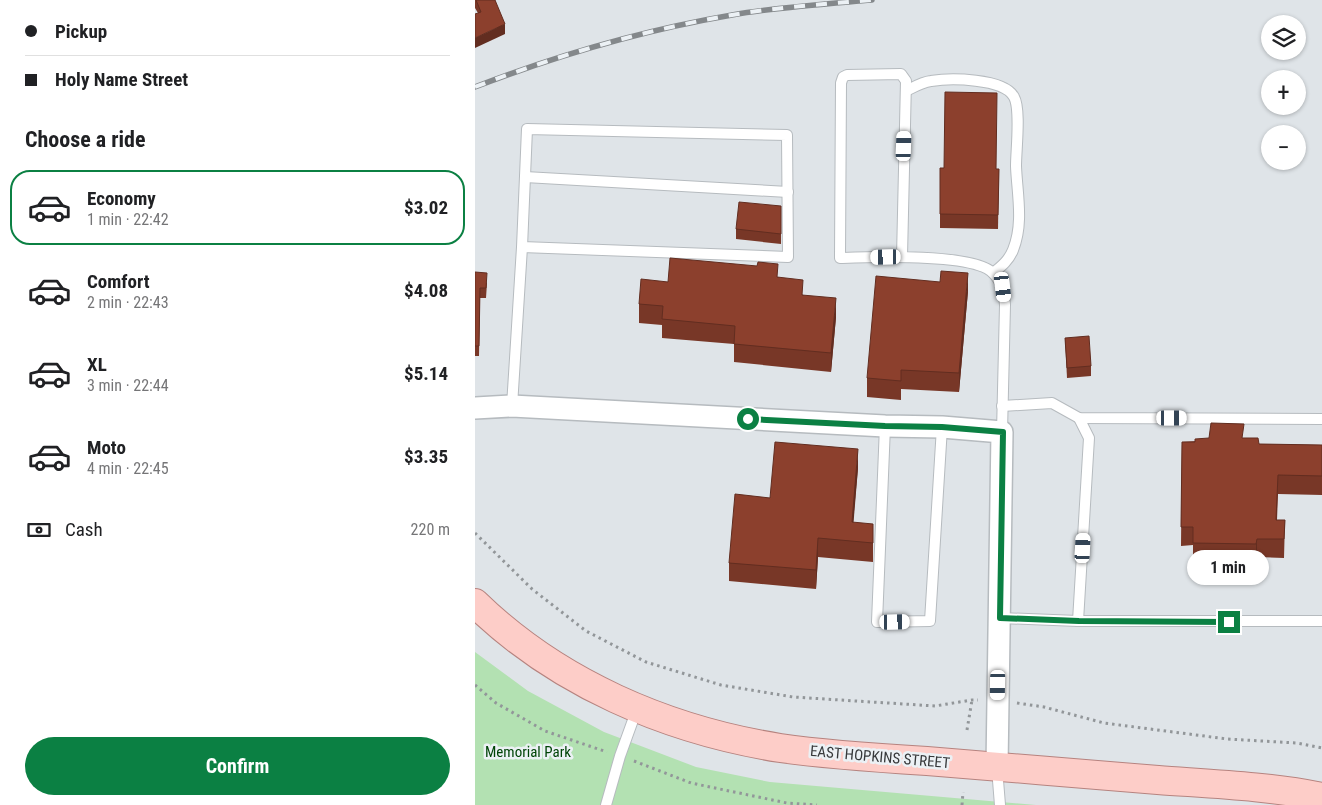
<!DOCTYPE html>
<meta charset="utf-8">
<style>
:root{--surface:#fff;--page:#f2f2f2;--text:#202124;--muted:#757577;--line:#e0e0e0;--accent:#0b8043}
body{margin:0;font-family:"Roboto Condensed",sans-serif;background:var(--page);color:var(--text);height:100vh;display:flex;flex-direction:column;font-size:19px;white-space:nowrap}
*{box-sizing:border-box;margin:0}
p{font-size:16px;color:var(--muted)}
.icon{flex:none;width:28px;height:28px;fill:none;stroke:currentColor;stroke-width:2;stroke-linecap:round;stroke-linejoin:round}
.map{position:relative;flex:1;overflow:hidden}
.sheet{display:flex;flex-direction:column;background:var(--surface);width:475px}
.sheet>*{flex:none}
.top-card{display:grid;align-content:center;height:110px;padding:0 25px;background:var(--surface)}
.fabs{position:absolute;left:786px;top:15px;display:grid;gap:10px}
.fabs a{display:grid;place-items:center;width:45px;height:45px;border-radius:50%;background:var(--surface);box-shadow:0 1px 4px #0004;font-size:25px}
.end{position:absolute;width:22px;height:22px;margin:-11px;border:6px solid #0b8043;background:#fff;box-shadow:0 0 0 2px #fff}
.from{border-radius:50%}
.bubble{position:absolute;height:35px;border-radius:18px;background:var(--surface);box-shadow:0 1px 4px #0004;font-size:16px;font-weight:700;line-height:35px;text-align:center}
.car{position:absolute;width:15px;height:30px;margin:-15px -8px;border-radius:6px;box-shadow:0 0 4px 1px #0007;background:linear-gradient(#fff 24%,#345 0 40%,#fff 0 76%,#345 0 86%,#fff 0)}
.top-card b{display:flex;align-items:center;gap:18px;height:48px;font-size:19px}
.top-card b+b{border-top:1px solid var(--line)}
.top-card i{width:12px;height:12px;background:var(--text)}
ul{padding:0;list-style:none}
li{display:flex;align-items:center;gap:15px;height:75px;margin:0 10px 8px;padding:0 15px;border:2px solid transparent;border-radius:20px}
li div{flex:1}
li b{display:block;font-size:19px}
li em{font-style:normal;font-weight:700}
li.on{border-color:var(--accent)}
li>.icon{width:45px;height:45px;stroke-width:1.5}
h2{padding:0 25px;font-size:22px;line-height:60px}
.pay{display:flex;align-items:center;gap:12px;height:55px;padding:0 25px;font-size:19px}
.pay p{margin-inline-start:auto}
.primary-button{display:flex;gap:10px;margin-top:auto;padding:10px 25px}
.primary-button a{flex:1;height:58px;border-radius:30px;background:var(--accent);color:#fff;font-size:20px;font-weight:700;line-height:58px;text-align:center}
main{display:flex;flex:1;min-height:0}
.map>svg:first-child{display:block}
.green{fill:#b3e1b2}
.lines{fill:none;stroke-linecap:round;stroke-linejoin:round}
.lane-casing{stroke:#b6bbbf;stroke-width:12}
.street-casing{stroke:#b6bbbf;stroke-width:24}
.primary-casing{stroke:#b6837f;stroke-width:30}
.path{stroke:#929699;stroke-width:3;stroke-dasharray:2.5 4;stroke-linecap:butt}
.lane{stroke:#fff;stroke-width:10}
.street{stroke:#fff;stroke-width:21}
.primary{stroke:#fdcdc8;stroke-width:28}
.rail-casing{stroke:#84888b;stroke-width:5.5}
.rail{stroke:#ecf1f5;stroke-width:4;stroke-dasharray:11;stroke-linecap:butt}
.wall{fill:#783727}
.shaded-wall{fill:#622d20}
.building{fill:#8c402d;stroke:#622d20}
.route{stroke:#0b8043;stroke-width:6}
.labels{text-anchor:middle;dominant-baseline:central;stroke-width:5;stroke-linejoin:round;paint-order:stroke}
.park-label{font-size:15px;fill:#004407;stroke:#ecf1f5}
.street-label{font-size:15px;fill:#36383a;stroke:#ecf1f5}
</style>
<main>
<section class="sheet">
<div class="top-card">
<b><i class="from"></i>Pickup</b>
<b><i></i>Holy Name Street</b>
</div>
<h2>Choose a ride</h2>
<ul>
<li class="on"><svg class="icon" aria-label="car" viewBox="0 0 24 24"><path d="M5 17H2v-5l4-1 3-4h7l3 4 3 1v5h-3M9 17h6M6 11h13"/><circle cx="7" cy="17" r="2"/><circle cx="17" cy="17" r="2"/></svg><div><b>Economy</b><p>1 min · 22:42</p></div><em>$3.02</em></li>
<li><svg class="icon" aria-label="car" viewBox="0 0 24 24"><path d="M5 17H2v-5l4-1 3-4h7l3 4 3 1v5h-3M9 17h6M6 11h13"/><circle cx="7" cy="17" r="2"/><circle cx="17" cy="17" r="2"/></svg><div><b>Comfort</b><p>2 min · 22:43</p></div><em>$4.08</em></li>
<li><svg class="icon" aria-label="car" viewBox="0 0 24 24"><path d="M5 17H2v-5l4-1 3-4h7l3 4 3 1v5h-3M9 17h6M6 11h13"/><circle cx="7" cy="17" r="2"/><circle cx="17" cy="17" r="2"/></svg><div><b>XL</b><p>3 min · 22:44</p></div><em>$5.14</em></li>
<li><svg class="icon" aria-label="car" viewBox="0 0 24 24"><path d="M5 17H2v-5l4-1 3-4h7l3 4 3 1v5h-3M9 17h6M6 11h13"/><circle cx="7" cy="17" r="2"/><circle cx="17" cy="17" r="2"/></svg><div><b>Moto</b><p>4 min · 22:45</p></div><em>$3.35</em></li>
</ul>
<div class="pay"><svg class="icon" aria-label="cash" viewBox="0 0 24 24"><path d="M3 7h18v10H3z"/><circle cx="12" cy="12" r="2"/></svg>Cash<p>220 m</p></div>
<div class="primary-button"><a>Confirm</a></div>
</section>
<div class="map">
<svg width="847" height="805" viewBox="0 0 847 805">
<rect width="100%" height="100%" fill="#dfe4e8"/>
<!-- green -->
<path class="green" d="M0 652 53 691 129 732 221 767 295 782 561 805H0Z"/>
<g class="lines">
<!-- lane casing -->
<g class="lane-casing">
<g id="lane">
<path d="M431 91C439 87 447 82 456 81 475 78 529 78 539 97 546 109 541 150 541 166 542 193 549 223 538 250 534 260 527 266 518 273"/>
<path d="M50 177 313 192"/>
<path d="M427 257 431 81 426 74 372 75 368 77 366 83 365 258C395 257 498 253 518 273 527 282 529 293 530 305L527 432"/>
<path d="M37 406 47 247 313 257 312 135 52 129 47 247"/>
<path d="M527 406 577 403 604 418 847 419"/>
<path d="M410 426 402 622 455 621 467 427"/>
<path d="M525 618 603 621H847"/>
<path d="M603 621 614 438 604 418"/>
<path d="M522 768 525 805"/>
<path d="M131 805 145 756 162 709"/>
</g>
</g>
<!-- street casing -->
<g class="street-casing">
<path id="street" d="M0 408 37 406 410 426 467 427 527 432 522 767"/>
</g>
<!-- primary casing -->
<g class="primary-casing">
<path id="primary" d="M0 603C82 683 192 730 305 748 354 755 403 758 452 761 529 767 606 774 683 780 737 784 793 786 847 797"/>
</g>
<!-- path -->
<g class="path">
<path d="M0 533 57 589 111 631 171 662 246 685 318 697 460 706 497 700H503"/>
<path d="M0 685 21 703 70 731 132 752"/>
<path d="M542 703 569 707 629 723 752 739 822 743 847 748"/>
<path d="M492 730 497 700"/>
<path d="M159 761 216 783 312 803 342 805"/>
<path d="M487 805 488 792"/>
</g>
<!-- lane -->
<use href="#lane" class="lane"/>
<!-- street -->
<use href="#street" class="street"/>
<!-- primary -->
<use href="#primary" class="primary"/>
<!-- rail casing -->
<g class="rail-casing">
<path id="rail" d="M0 87C83 55 169 30 257 15 303 7 350 4 397 0"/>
</g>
<!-- rail -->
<use href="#rail" class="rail"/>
</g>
<!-- wall -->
<g class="wall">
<path d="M0 0H20L30 34 3 13 0 8Z"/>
<path d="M465 168 524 169 523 229 465 228Z"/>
<path d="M306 206V244L261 239V229Z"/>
<path d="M0 272 12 283 11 298H5L4 356H0Z"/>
<path d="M303 277 328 295 361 317 356 372 259 362V344L187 338V325L164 323V304L193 282Z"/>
<path d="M493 291 484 392 426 389V400L392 397V378Z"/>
<path d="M590 338 616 366V376L592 378Z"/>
<path d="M769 438 784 444 847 445V495L803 494 802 520H810L809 558 782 557 781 562 718 561V545L706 546 707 442Z"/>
<path d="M383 468 378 522 398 543V562L343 557 341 589 254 581V563L295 498Z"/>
</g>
<!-- shaded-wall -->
<g class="shaded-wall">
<path d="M30 24V34L0 48V38Z"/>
<path d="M493 273V291L484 392V373Z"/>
<path d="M361 298V317L356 372V353Z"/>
<path d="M383 449V468L377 541V522Z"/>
<path d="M343 538V557L341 589V570Z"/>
<path d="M782 539V557L781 562V544Z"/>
</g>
<!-- building -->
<g class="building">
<path d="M1 0H20L30 24 0 38V14L6 12Z"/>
<path d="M470 92 522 93 521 169H524L523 215 465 214V168H469Z"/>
<path d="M264 202 306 206V234L261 229Z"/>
<path d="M195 258 282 266 283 262 303 264 302 277 328 280 327 295 361 298 356 353 259 344 260 326 187 319 188 306 164 304 166 279 193 282Z"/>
<path d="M466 271 493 273 484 373 426 370V381L392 378 401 276 465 282Z"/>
<path d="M0 272 12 273 11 288H5L4 346H0Z"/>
<path d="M614 336 616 366 592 368 590 338Z"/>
<path d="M736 423 769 424 767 438H783L784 444 847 445V476L803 475 801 520H810L809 539H782L781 544 718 543V527H706L707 442H720V439L734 438Z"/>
<path d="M300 442 383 449 377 522 398 524V543L343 538 341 570 254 563 260 494 295 498Z"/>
</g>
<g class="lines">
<!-- route -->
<path class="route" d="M273 419 410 426 467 427 528 432 525 618 604 621 754 622"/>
</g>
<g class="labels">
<!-- park labels -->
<g class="park-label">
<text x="53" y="752">Memorial Park</text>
</g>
<!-- street labels -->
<g class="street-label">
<text transform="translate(405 757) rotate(5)">EAST HOPKINS STREET</text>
</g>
</g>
</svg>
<div class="fabs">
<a><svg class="icon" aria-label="layers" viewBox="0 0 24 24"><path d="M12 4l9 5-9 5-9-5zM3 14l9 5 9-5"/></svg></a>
<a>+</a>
<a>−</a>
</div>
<i class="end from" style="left:273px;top:419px"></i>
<i class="end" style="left:754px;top:622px"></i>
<div class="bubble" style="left:712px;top:550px;width:82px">1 min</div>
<i class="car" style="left:429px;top:146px;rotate:2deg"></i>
<i class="car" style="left:411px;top:257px;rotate:269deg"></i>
<i class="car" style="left:528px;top:287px;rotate:173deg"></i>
<i class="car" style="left:697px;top:418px;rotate:90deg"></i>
<i class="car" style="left:608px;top:548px;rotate:3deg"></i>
<i class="car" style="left:420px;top:622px;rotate:89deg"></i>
<i class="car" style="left:523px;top:685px;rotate:181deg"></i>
</div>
</main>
